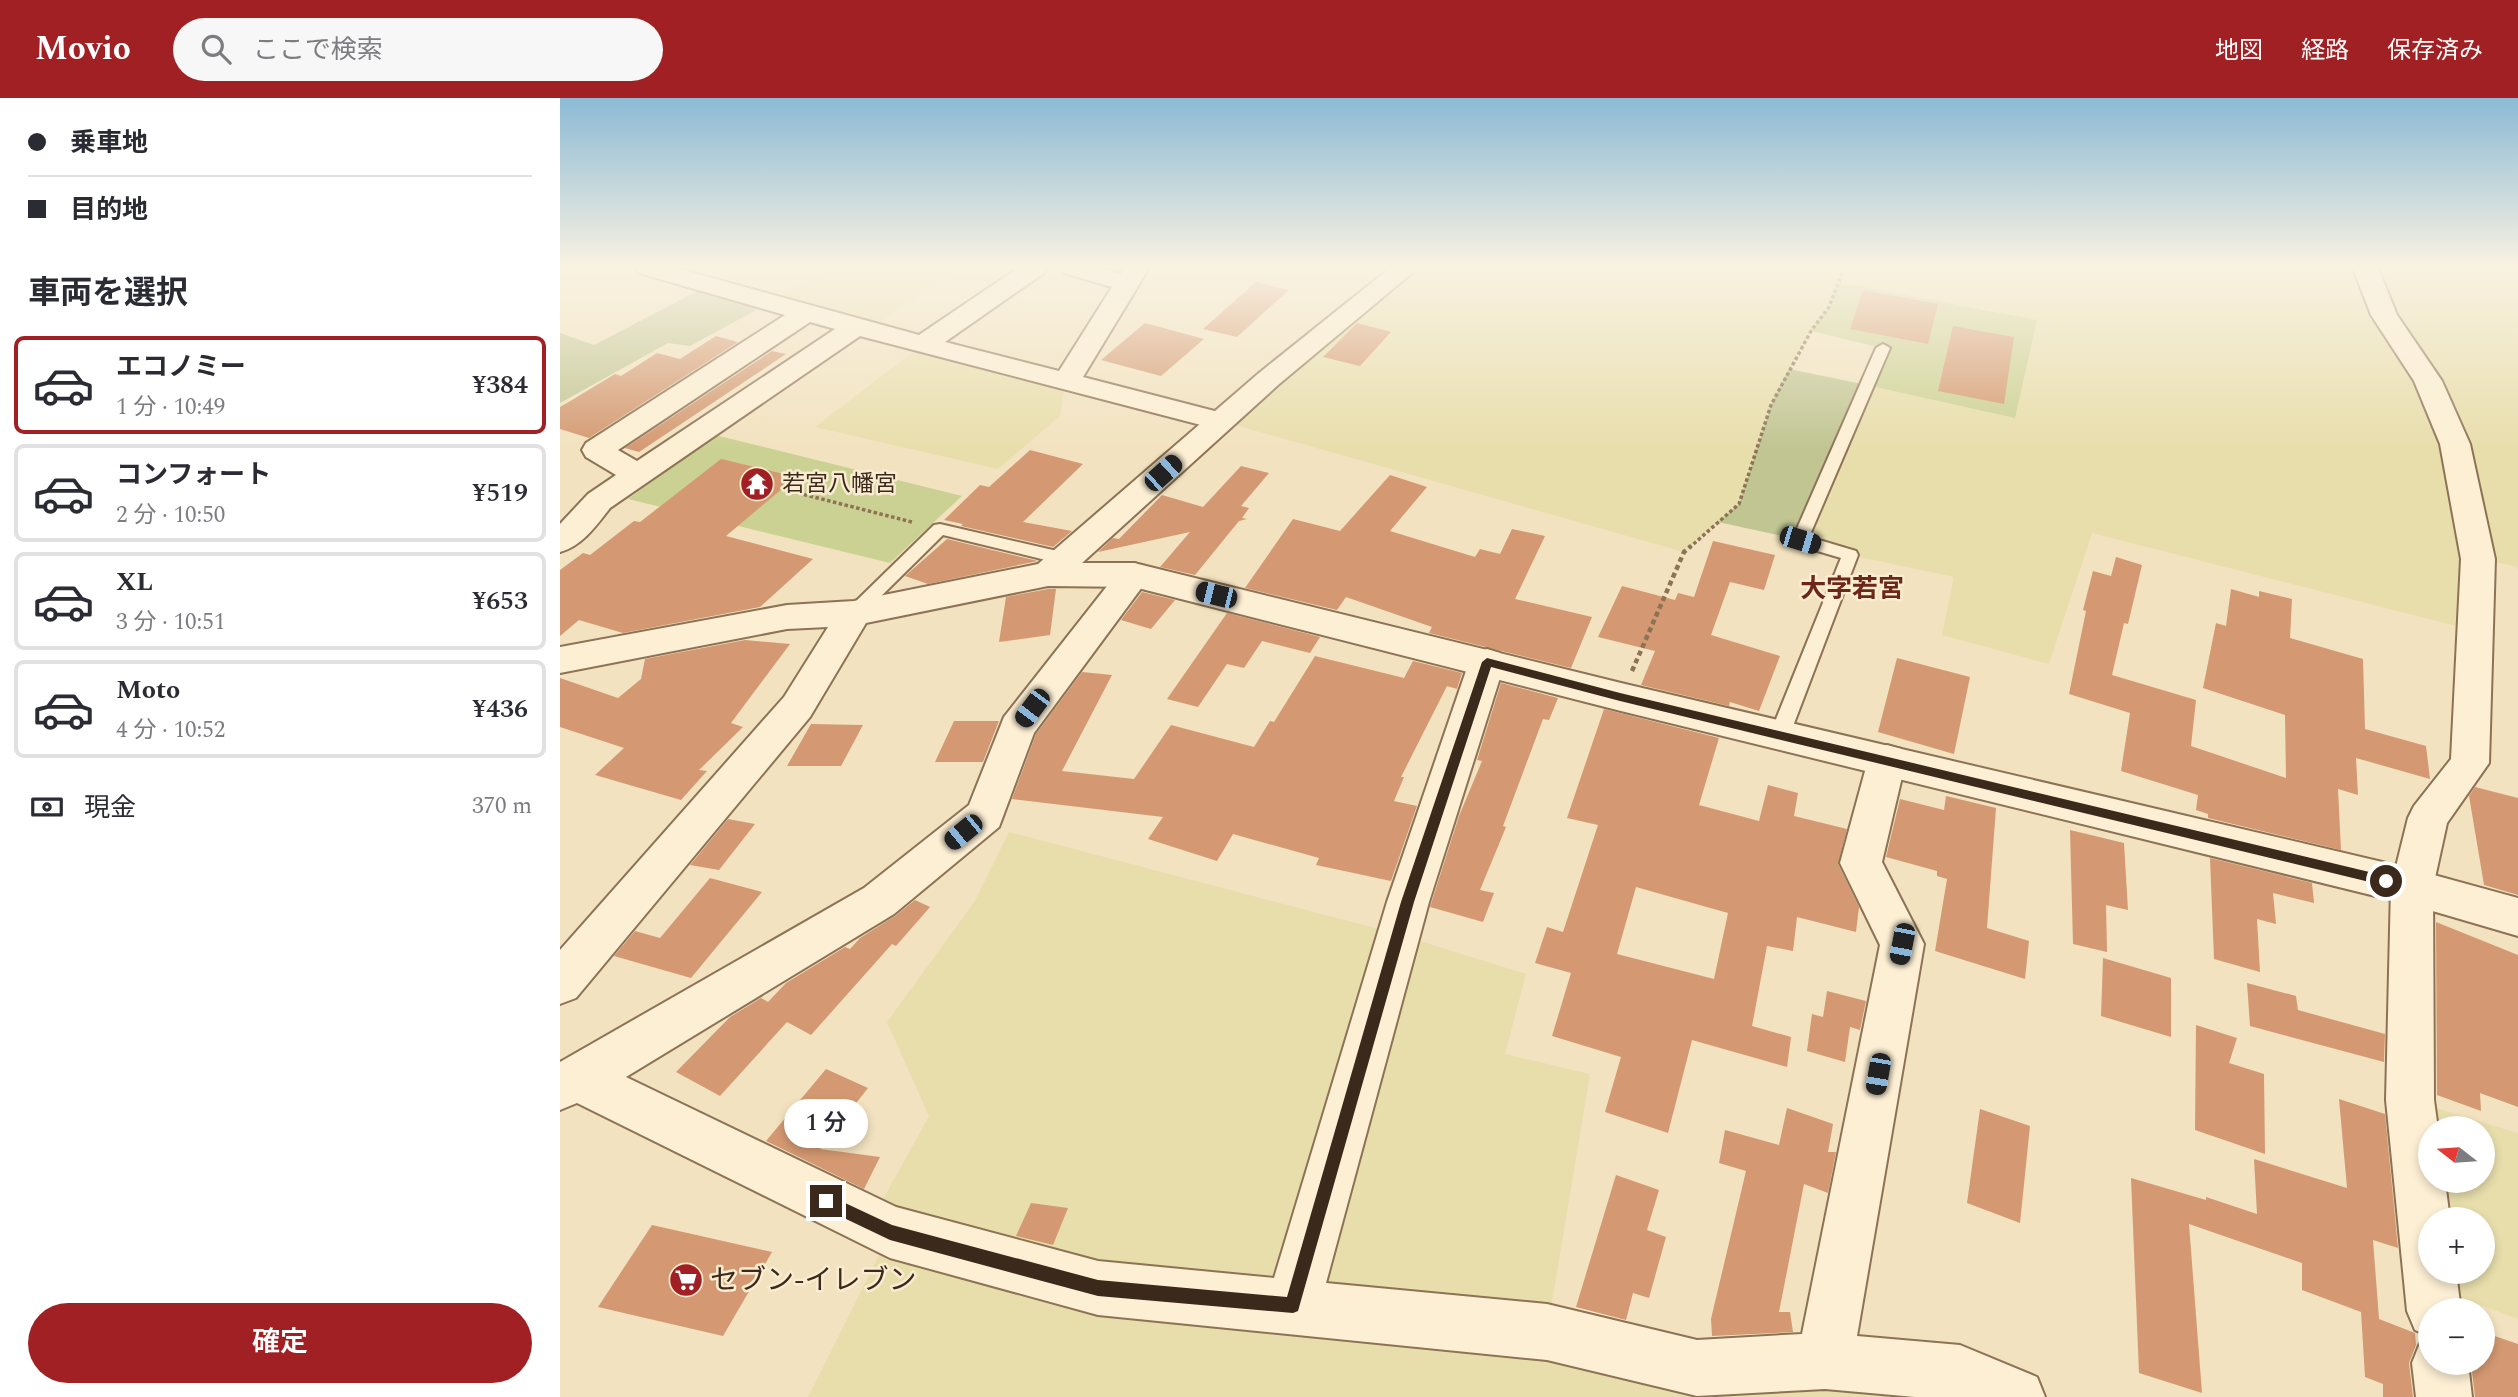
<!DOCTYPE html>
<html lang="ja">
<meta charset="utf-8">
<style>
:root{--surface:#fff;--page:#f7f7f7;--text:#2b2b33;--muted:#7c7c81;--line:#e1e1e2;--accent:#a12023}
body{margin:0;font-family:Spectral,"Noto Sans JP",serif;background:var(--page);color:var(--text);height:100vh;display:flex;flex-direction:column;font-size:26px;white-space:nowrap}
*{box-sizing:border-box;margin:0}
p{font-size:23px;color:var(--muted)}
.icon{flex:none;width:38px;height:38px;fill:none;stroke:currentColor;stroke-width:2;stroke-linecap:round;stroke-linejoin:round}
.map{position:relative;flex:1;overflow:hidden}
.drawer{display:flex;flex-direction:column;background:var(--surface);width:560px}
.drawer>*{flex:none}
.banner{display:grid;align-content:center;height:154px;padding:0 28px;background:var(--surface)}
.needle{width:46px;rotate:287deg}
.buttons{position:absolute;left:1858px;top:1018px;display:grid;gap:14px}
.buttons a{display:grid;place-items:center;width:77px;height:77px;border-radius:50%;background:var(--surface);box-shadow:0 4px 10px #0003;font-size:35px}
.end{position:absolute;width:32px;height:32px;margin:-16px;border:9px solid #3b2a1c;background:#fff;box-shadow:0 0 0 4px #fff}
.from{border-radius:50%}
.bubble{position:absolute;height:49px;border-radius:24px;background:var(--surface);box-shadow:0 4px 10px #0003;font-size:23px;font-weight:600;line-height:49px;text-align:center}
.car{position:absolute;width:21px;height:42px;margin:-21px -10px;border-radius:9px;box-shadow:0 0 5px 2px #0007;background:linear-gradient(#222 24%,#8ab4d8 0 40%,#222 0 76%,#8ab4d8 0 86%,#222 0)}
.banner b{display:flex;align-items:center;gap:24px;height:66px;font-size:26px}
.banner b+b{border-top:2px solid var(--line)}
.banner i{width:18px;height:18px;background:var(--text)}
ul{padding:0;list-style:none}
li{display:flex;align-items:center;gap:21px;height:98px;margin:0 14px 10px;padding:0 14px;border:4px solid var(--line);border-radius:10px}
li div{flex:1}
li b{display:block;font-size:26px}
li em{font-style:normal;font-weight:600}
li.current{border-color:var(--accent)}
li>.icon{width:63px;height:63px;stroke-width:1.5}
h2{padding:0 28px;font-size:32px;line-height:84px}
.pay{display:flex;align-items:center;gap:18px;height:77px;padding:0 28px;font-size:26px}
.pay p{margin-inline-start:auto}
.primary-button{display:flex;gap:14px;margin-top:auto;padding:14px 28px}
.primary-button a{flex:1;height:80px;border-radius:42px;background:var(--accent);color:#fff;font-size:28px;font-weight:600;line-height:80px;text-align:center}
header{display:flex;align-items:center;gap:42px;box-sizing:border-box;height:98px;padding:0 35px;background:var(--accent);color:#fff}
header strong{font-size:33px}
nav{display:flex;gap:38px;margin-inline-start:auto;font-size:24px}
.search{width:490px;height:63px;background:var(--page);display:flex;align-items:center;gap:18px;box-sizing:border-box;padding:0 24px;border-radius:38px;color:var(--muted);font-size:26px}
main{display:flex;flex:1;min-height:0}
.map>svg:first-child{display:block}
.farmland{fill:#e8deac;fill-rule:evenodd}
.green{fill:#cbd192}
.cemetery{fill:#c0c592}
.building{fill:#d49972;fill-rule:evenodd}
.lines{fill:none;stroke-linecap:round;stroke-linejoin:round}
.service-casing{stroke:#8d7256;stroke-width:4}
.minor-casing{stroke:#8d7256;stroke-width:4}
.tertiary-casing{stroke:#8d7256;stroke-width:4}
.path-far1{stroke:#8d7256;stroke-width:3.5;stroke-dasharray:3.5 2.5;stroke-linecap:butt}
.path{stroke:#8d7256;stroke-width:4.5;stroke-dasharray:5 3.5;stroke-linecap:butt}
.service{fill:#fcefd4;fill-rule:evenodd}
.minor{fill:#fcefd4;fill-rule:evenodd}
.tertiary{fill:#fcefd4;fill-rule:evenodd}
.route{fill:#3b2a1c}
.labels{text-anchor:middle;dominant-baseline:central;stroke-width:5;stroke-linejoin:round;paint-order:stroke}
.poi-label{font-size:23px;fill:#3b2a1c;stroke:#f9ecd0;text-anchor:start}
.quarter-label{font-size:26px;font-weight:bold;fill:#6b2717;stroke:#f9ecd0}
.near-poi-label{font-size:28px;fill:#3b2a1c;stroke:#f9ecd0;text-anchor:start}
</style>
<header>
<strong>Movio</strong>
<div class="search"><svg class="icon" aria-label="search" viewBox="0 0 24 24"><circle cx="10" cy="10" r="6"/><path d="M15 15l6 6"/></svg>ここで検索</div>
<nav><a>地図</a><a>経路</a><a>保存済み</a></nav>
</header>
<main>
<section class="drawer">
<div class="banner">
<b><i class="from"></i>乗車地</b>
<b><i></i>目的地</b>
</div>
<h2>車両を選択</h2>
<ul>
<li class="current"><svg class="icon" aria-label="car" viewBox="0 0 24 24"><path d="M5 17H2v-5l4-1 3-4h7l3 4 3 1v5h-3M9 17h6M6 11h13"/><circle cx="7" cy="17" r="2"/><circle cx="17" cy="17" r="2"/></svg><div><b>エコノミー</b><p>1 分 · 10:49</p></div><em>¥384</em></li>
<li><svg class="icon" aria-label="car" viewBox="0 0 24 24"><path d="M5 17H2v-5l4-1 3-4h7l3 4 3 1v5h-3M9 17h6M6 11h13"/><circle cx="7" cy="17" r="2"/><circle cx="17" cy="17" r="2"/></svg><div><b>コンフォート</b><p>2 分 · 10:50</p></div><em>¥519</em></li>
<li><svg class="icon" aria-label="car" viewBox="0 0 24 24"><path d="M5 17H2v-5l4-1 3-4h7l3 4 3 1v5h-3M9 17h6M6 11h13"/><circle cx="7" cy="17" r="2"/><circle cx="17" cy="17" r="2"/></svg><div><b>XL</b><p>3 分 · 10:51</p></div><em>¥653</em></li>
<li><svg class="icon" aria-label="car" viewBox="0 0 24 24"><path d="M5 17H2v-5l4-1 3-4h7l3 4 3 1v5h-3M9 17h6M6 11h13"/><circle cx="7" cy="17" r="2"/><circle cx="17" cy="17" r="2"/></svg><div><b>Moto</b><p>4 分 · 10:52</p></div><em>¥436</em></li>
</ul>
<div class="pay"><svg class="icon" aria-label="cash" viewBox="0 0 24 24"><path d="M3 7h18v10H3z"/><circle cx="12" cy="12" r="2"/></svg>現金<p>370 m</p></div>
<div class="primary-button"><a>確定</a></div>
</section>
<div class="map">
<svg width="1958" height="1299" viewBox="0 0 1958 1299">
<rect width="100%" height="100%" fill="#f2e2bf"/>
<!-- farmland -->
<g class="farmland">
<path d="M266 170H401L308 232 209 205Z"/>
<path d="M846 170H1958V471L1955 468 1918 461 1916 533 1532 435 1489 566 1382 537 1394 479 1290 457 1240 442 1307 287 1477 222 1280 184 1269 209 1251 233 1211 307 1179 406 1124 454 661 323Z"/>
<path d="M362 247 505 285 500 318 438 371 255 329Z"/>
<path d="M449 734 838 836 966 876 945 956 1030 976 987 1234 1457 1299H248L330 1135 310 1125 369 1018 327 924 415 803Z"/>
<path d="M1850 1002 1958 1035V1221L1872 1189ZM1871 1031H1923V1083H1871ZM1871 1122H1923V1174H1871Z"/>
</g>
<!-- green -->
<g class="green">
<path d="M1279 184 1477 222 1455 320 1307 287 1322 250 1251 233 1269 209Z"/>
<path d="M155 337 402 398 330 465 68 401Z"/>
</g>
<!-- cemetery -->
<g class="cemetery">
<path d="M147 188 209 205 130 248 108 245 0 305V235L34 247Z"/>
<path d="M1229 271 1307 287 1240 442 1158 424 1179 406 1211 307Z"/>
</g>
<!-- building -->
<g class="building">
<path d="M696 184 729 192 677 239 643 231Z"/>
<path d="M1303 192 1378 206 1368 246 1290 231Z"/>
<path d="M585 225 644 241 601 278 541 262Z"/>
<path d="M797 225 831 234 800 268 763 259Z"/>
<path d="M1393 228 1454 239 1444 306 1378 293Z"/>
<path d="M156 238 178 244 29 340 0 331V309L12 302 55 276 61 278 97 255 120 261Z"/>
<path d="M212 253 226 256 79 354 65 350Z"/>
<path d="M470 352 523 366 463 424 512 433 493 449 401 428 403 426 384 422 420 387 429 389Z"/>
<path d="M161 361 236 379 166 438 253 461 200 509 63 535 19 522 0 538V472L23 455 30 457 74 423 80 424Z"/>
<path d="M681 368 709 375 681 408 689 410 682 420 687 421 679 423 635 477 600 469 630 434 538 454 553 440 559 441 602 397 643 409Z"/>
<path d="M830 377 867 389 830 433 915 459 920 451 940 456 952 431 985 438 955 501 1032 519 1011 570 869 535 872 529 786 499 777 512 685 490 733 421 780 433Z"/>
<path d="M387 441 478 463 368 486 345 478Z"/>
<path d="M1153 443 1215 457 1204 492 1170 484 1151 537 1220 558 1199 613 1170 604 1169 608 1081 587 1095 553 1038 539 1062 488 1115 502 1118 495 1134 499Z"/>
<path d="M1556 459 1582 467 1568 526 1564 525 1552 577 1636 602 1631 648 1726 680 1725 617 1643 590 1656 525 1666 528 1671 491 1699 499V493L1732 501 1730 540 1803 561 1805 631 1866 648 1870 681 1796 660 1798 697 1778 691 1781 752 1648 720V716L1636 712 1638 697 1561 673 1570 615 1509 596 1526 513 1523 512 1533 473 1551 478Z"/>
<path d="M488 491H496L490 537 439 544 446 499Z"/>
<path d="M582 494 615 502 591 531 561 522Z"/>
<path d="M667 515 760 539 750 555 702 543 684 570 667 566 638 609 607 601Z"/>
<path d="M185 542 230 546 171 625 183 629 139 672 147 673 121 702 35 677 64 650 0 629V580L58 600 81 581 85 561Z"/>
<path d="M755 558 844 580 853 563 902 575 897 591 887 588 841 679H844L834 703 857 708 831 783 756 767 759 760 673 736 657 763 588 741 603 719 452 701 476 636 522 574 552 577 502 673 574 681 611 627 694 649 710 623 714 624Z"/>
<path d="M1337 560 1410 579 1394 656 1318 634Z"/>
<path d="M941 585 998 600 989 622 983 621 943 728 946 729 920 792 934 795 923 824 870 809 899 718 922 663 917 662Z"/>
<path d="M1044 611 1159 640 1139 707 1199 723 1208 687 1238 695 1234 718 1287 731 1278 766 1299 809 1296 834 1237 819 1233 853 1207 848 1192 928 1231 939 1227 969 1132 942 1108 1035 1045 1014 1061 959 992 938 1011 875 975 865 987 829 1003 834 1038 727 1007 720ZM1076 789 1168 815 1154 881 1057 856Z"/>
<path d="M394 623H439L423 664H375Z"/>
<path d="M251 626 303 627 281 668H227Z"/>
<path d="M1915 689 1958 700V797L1924 787 1909 698Z"/>
<path d="M1386 698 1436 710 1427 830 1469 843 1465 881 1375 853 1387 781 1377 778V773L1326 759 1340 701 1384 712Z"/>
<path d="M168 721 195 726 159 772 130 767Z"/>
<path d="M1510 732 1564 745 1568 812 1546 807 1547 854 1513 846Z"/>
<path d="M1650 760 1752 785 1754 805 1713 795 1716 826 1697 821 1700 874 1654 861Z"/>
<path d="M150 780 202 794 131 880 54 858 75 833 100 840Z"/>
<path d="M355 802 370 809 336 848 332 846 251 937 227 924 160 998 116 974 170 919 201 900 208 904 226 885 285 849 290 851 300 840 335 818Z"/>
<path d="M1876 824 1958 857V1009L1920 995 1921 1013 1877 997Z"/>
<path d="M1543 860 1611 880V939L1541 918Z"/>
<path d="M1687 885 1736 898 1738 912 1825 936 1824 964 1690 928Z"/>
<path d="M1267 893 1306 903 1300 932 1290 929 1285 964 1247 953 1252 916 1263 919Z"/>
<path d="M1636 927 1677 940 1669 965 1704 976 1705 1056 1635 1032Z"/>
<path d="M266 971 308 990 260 1051 320 1059 304 1091 206 1043Z"/>
<path d="M1779 1001 1825 1016 1838 1150 1813 1142 1819 1221 1855 1235 1856 1247 1849 1265 1853 1299H1823V1286L1805 1279 1801 1214 1742 1192V1165L1629 1126 1642 1295 1579 1275 1571 1080 1646 1102V1099L1697 1116 1694 1061 1787 1090Z"/>
<path d="M1227 1010 1273 1026 1268 1054H1276L1268 1095 1244 1086 1219 1214H1230L1233 1234 1152 1238 1151 1221 1186 1073 1159 1065 1165 1032 1219 1047Z"/>
<path d="M1420 1011 1470 1028 1460 1125 1407 1105Z"/>
<path d="M1056 1077 1099 1092 1087 1132 1106 1139 1089 1200 1073 1195 1066 1222 1016 1209Z"/>
<path d="M471 1105 508 1110 493 1147 456 1138Z"/>
<path d="M92 1127 212 1154 163 1238 38 1209Z"/>
<path d="M1923 1234 1958 1246V1299H1915L1911 1265H1923Z"/>
</g>
<g class="lines">
<!-- service casing -->
<g class="service-casing">
<g id="service">
<path d="M1323 246 1330 250 1249 439 1296 453 1298 457 1230 636 1227 641 1220 643 1213 641 1210 636 1281 460 1234 446 1232 442 1316 250Z"/>
<path d="M380 426 506 455 514 461 506 467 383 437 300 519H288L285 515 288 511 374 427Z"/>
</g>
</g>
<!-- minor casing -->
<g class="minor-casing">
<g id="minor">
<path d="M76 170H116L359 237 458 170H487L484 175 385 244 499 273 552 189 504 175 501 170H541L561 176 564 170H589L523 279 670 317 675 323 670 329 660 332 300 238 50 410C36 428 22 448 0 454V426L28 396 56 377 26 359 22 352 26 345 225 217 79 175ZM250 224 275 231 77 363 58 352Z"/>
<path d="M1793 170H1818L1837 217 1882 283 1910 346 1935 461 1929 665 1887 725 1873 789 1874 1002 1878 1031H1871V1083H1885L1890 1122H1871V1174H1896L1901 1213H1871V1239L1855 1232 1847 1213 1826 1002 1831 789 1848 720 1854 708 1891 661 1901 461 1880 346 1854 283 1811 217Z"/>
<path d="M574 465 586 469 591 477 474 635 439 729 334 816 66 979 336 1109 538 1163 714 1180 827 804 909 564 914 555 927 551 940 555 945 564 869 804 766 1185 987 1206 1137 1242 1242 1236 1320 847 1280 765 1308 662 1313 651 1327 647 1341 651 1346 662 1322 764 1364 846 1297 1238 1400 1247 1477 1279 1485 1299H1355L1265 1291 1137 1298 987 1262 538 1217 330 1160 17 1005 0 1012V964L304 790 409 707 444 619 562 469Z"/>
<path d="M1871 1241V1265H1908L1912 1299H1856L1852 1265 1860 1245Z"/>
</g>
</g>
<!-- tertiary casing -->
<g class="tertiary-casing">
<path id="tertiary" d="M830 170H858L718 287 522 465H574L1061 585 1852 771 1958 800V838L1852 807 1061 613 574 489 488 488 306 525 250 619 16 900 0 906V852L224 599 268 529 227 531 0 575V549L227 507 294 503 478 466 699 275Z"/>
</g>
<!-- path-far1 -->
<g class="path-far1">
<path d="M238 395 352 424"/>
<path d="M1129 450 1179 406 1211 307 1251 233 1269 209 1284 170"/>
</g>
<!-- path -->
<path class="path" d="M1072 573 1124 454 1131 448"/>
<!-- service -->
<use href="#service" class="service"/>
<!-- minor -->
<use href="#minor" class="minor"/>
<!-- tertiary -->
<use href="#tertiary" class="tertiary"/>
</g>
<!-- sky -->
<linearGradient id="sky" x2="0" y2="1"><stop stop-color="#8cbad5"/><stop offset="0.48" stop-color="#f9f2e2"/><stop offset="1" stop-color="#f9f2e2" stop-opacity="0"/></linearGradient>
<rect width="1958" height="352" fill="url(#sky)"/>
<!-- route -->
<path class="route" d="M927 560 1060 595 1826 778 1832 783 1826 788 1060 603 931 569 854 804 738 1213 733 1215 538 1198 330 1142 261 1109 259 1103 261 1098 266 1096 332 1127 538 1182 727 1199 841 804 922 564Z"/>
<!-- icons -->
<defs>
<g id="temple-disc" transform="scale(1.75)"><circle r="9.5" fill="#a12023" stroke="#f9ecd0"/><path d="M0-6L5-2H3V0L6.5 2.5H4V6H1.5V3h-3V6H-4V2.5H-6.5L-3 0V-2H-5Z" fill="#fff"/></g>
<g id="supermarket-disc" transform="scale(1.75)"><circle r="9.5" fill="#a12023" stroke="#f9ecd0"/><path d="M-6-5.5h2.5l.6 2H6L4.5 2H-2.5L-4.4-4H-6ZM-1.5 3.2a1.3 1.3 0 1 0 .1 0ZM3 3.2a1.3 1.3 0 1 0 .1 0Z" fill="#fff"/></g>
</defs>
<g fill-rule="evenodd">
<use href="#temple-disc" x="197" y="386"/>
<use href="#supermarket-disc" x="126" y="1182"/>
</g>
<g class="labels">
<!-- poi labels -->
<g class="poi-label">
<text x="222" y="386">若宮八幡宮</text>
</g>
<!-- quarter labels -->
<g class="quarter-label">
<text x="1292" y="491">大字若宮</text>
</g>
<!-- near-poi labels -->
<g class="near-poi-label">
<text x="150" y="1182">セブン-イレブン</text>
</g>
</g>
</svg>
<div class="buttons">
<a><svg class="needle" viewBox="-14 -14 28 28"><path d="M0-13l5 13h-10z" fill="#e53935"/><path d="M0 13l5-13h-10z" fill="#7c7c81"/></svg></a>
<a>+</a>
<a>−</a>
</div>
<i class="end from" style="left:1826px;top:783px"></i>
<i class="end" style="left:266px;top:1103px"></i>
<div class="bubble" style="left:224px;top:1001px;width:84px">1 分</div>
<i class="car" style="left:603px;top:375px;rotate:48deg"></i>
<i class="car" style="left:1240px;top:442px;rotate:107deg"></i>
<i class="car" style="left:656px;top:497px;rotate:284deg"></i>
<i class="car" style="left:472px;top:610px;rotate:217deg"></i>
<i class="car" style="left:403px;top:734px;rotate:231deg"></i>
<i class="car" style="left:1342px;top:846px;rotate:191deg"></i>
<i class="car" style="left:1318px;top:976px;rotate:190deg"></i>
</div>
</main>
